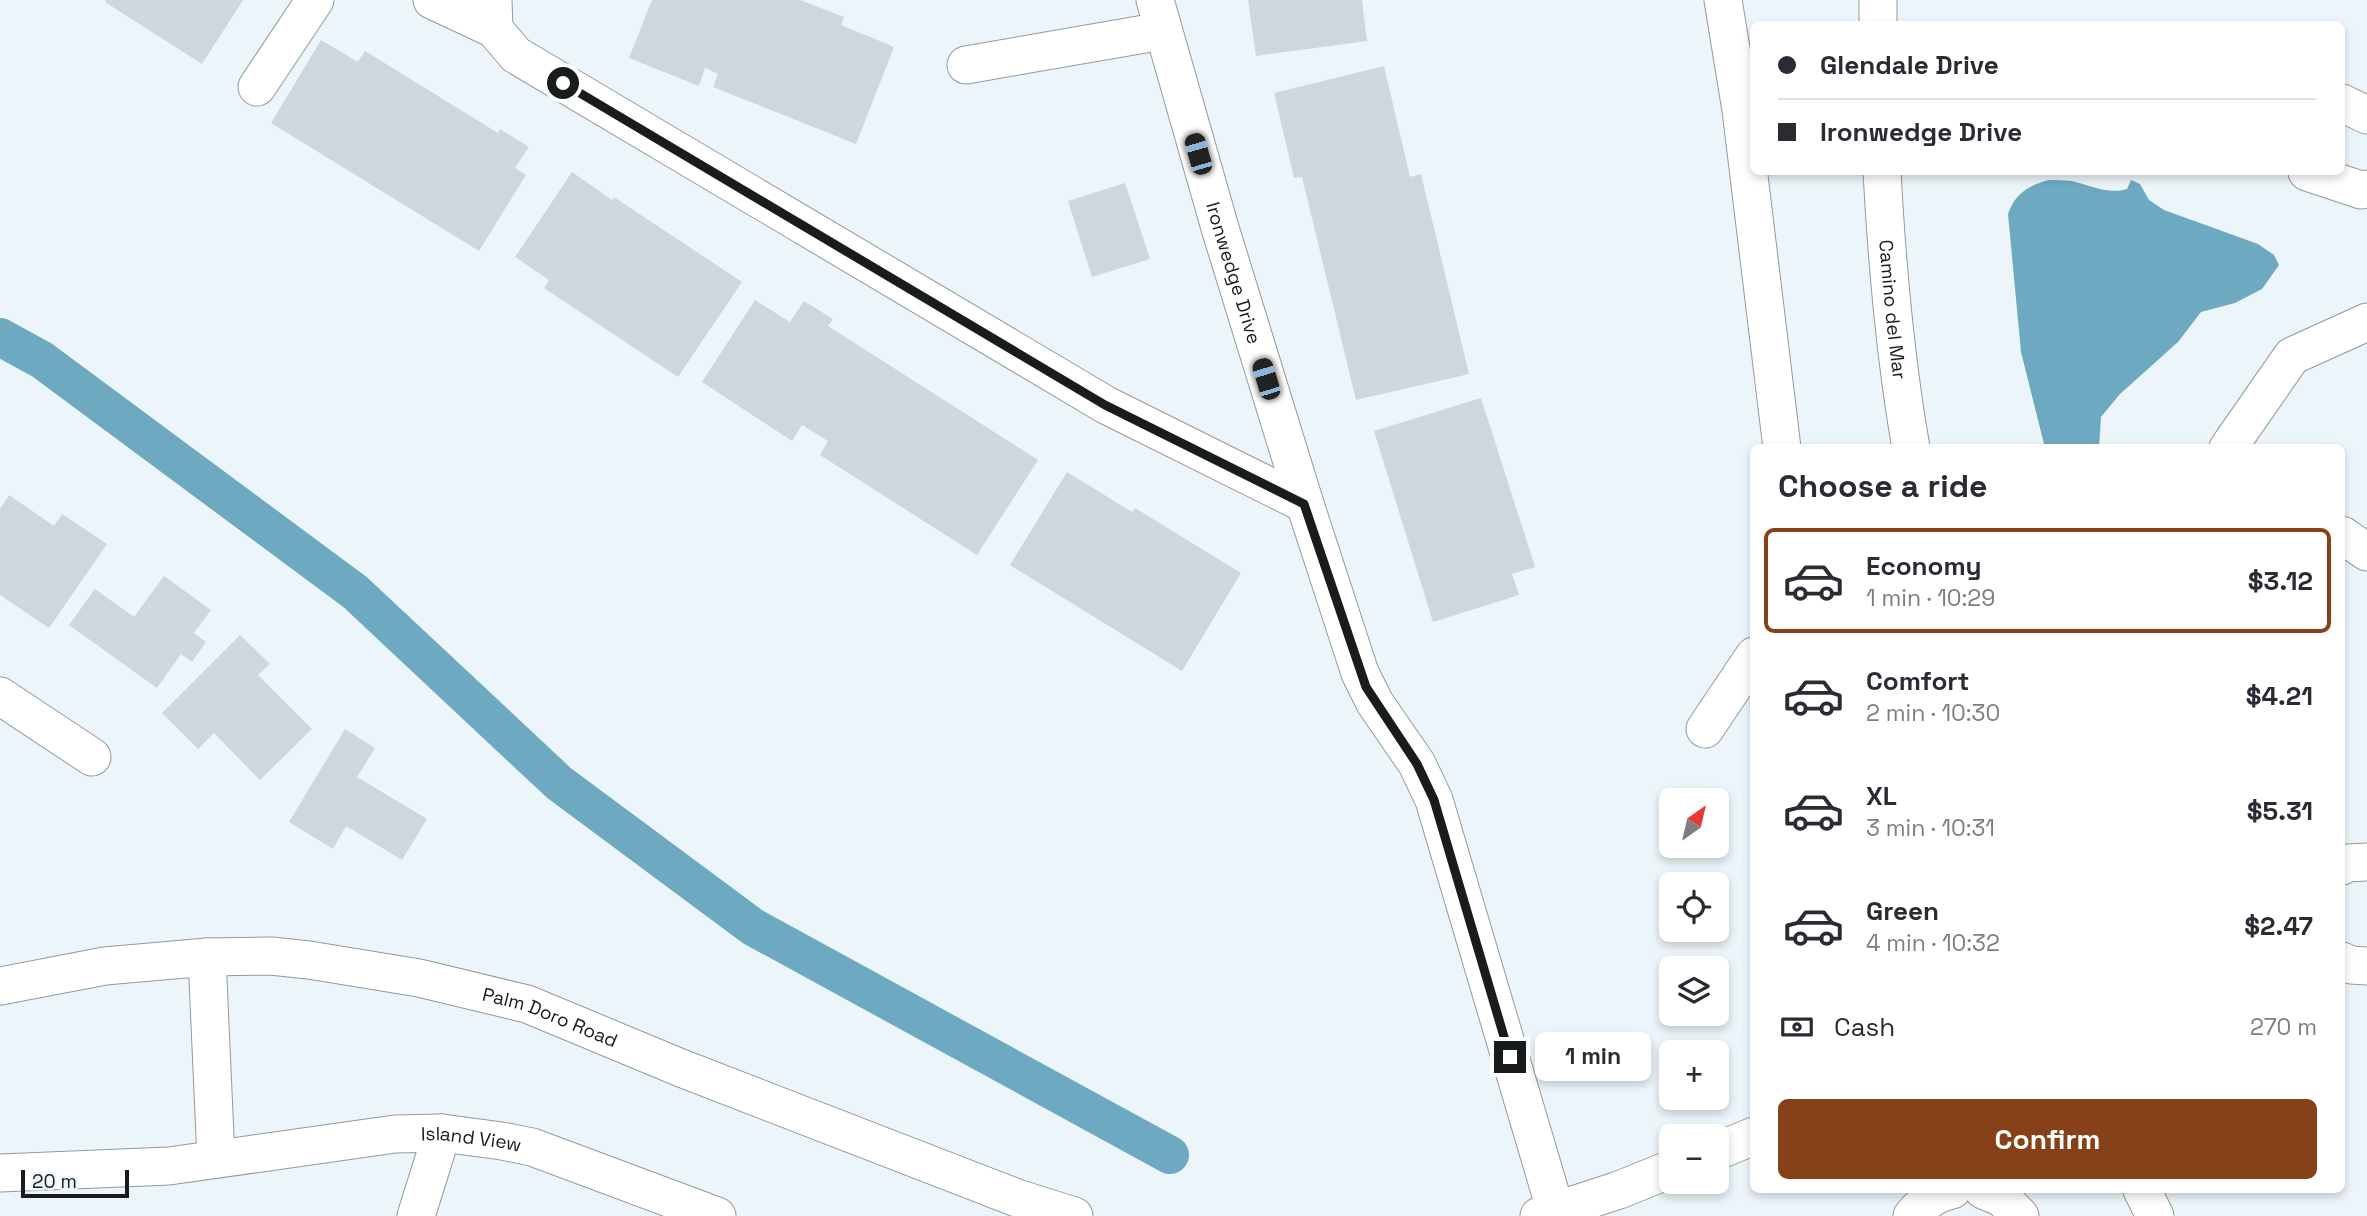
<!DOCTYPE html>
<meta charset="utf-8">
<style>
:root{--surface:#fff;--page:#f7f7f7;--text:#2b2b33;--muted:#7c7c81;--line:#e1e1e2;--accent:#874119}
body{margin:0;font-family:"Space Grotesk",sans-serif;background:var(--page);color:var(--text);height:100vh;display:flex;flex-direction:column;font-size:26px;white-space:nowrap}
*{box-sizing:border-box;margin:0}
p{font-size:23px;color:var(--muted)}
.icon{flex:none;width:38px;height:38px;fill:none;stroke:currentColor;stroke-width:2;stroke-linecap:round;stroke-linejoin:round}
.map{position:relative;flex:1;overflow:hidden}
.details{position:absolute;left:1750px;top:444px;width:595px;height:749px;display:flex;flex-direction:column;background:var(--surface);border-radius:10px;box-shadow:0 4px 10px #0003}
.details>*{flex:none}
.top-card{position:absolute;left:1750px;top:21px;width:595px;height:154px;border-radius:10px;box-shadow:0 4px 10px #0003;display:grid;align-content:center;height:154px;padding:0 28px;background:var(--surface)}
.needle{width:46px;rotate:34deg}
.buttons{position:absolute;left:1659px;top:788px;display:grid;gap:14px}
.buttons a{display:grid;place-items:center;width:70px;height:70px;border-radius:10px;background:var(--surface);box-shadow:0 4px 10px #0003;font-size:35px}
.scale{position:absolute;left:21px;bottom:18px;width:108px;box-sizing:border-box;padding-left:7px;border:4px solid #191c1d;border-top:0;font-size:19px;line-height:24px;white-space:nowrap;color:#191c1d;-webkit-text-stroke:5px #ecf5f9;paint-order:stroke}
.end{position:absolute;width:32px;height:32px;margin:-16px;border:9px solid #191c1d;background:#fff;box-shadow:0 0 0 4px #fff}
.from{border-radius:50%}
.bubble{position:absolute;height:49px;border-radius:10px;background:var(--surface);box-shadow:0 4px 10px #0003;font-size:23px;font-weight:600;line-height:49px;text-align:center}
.car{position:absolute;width:21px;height:42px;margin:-21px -10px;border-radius:9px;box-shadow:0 0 5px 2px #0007;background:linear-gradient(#222 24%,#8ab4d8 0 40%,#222 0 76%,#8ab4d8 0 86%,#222 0)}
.top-card b{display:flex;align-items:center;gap:24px;height:66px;font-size:26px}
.top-card b+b{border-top:2px solid var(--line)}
.top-card i{width:18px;height:18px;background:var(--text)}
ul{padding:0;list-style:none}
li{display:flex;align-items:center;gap:21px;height:105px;margin:0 14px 10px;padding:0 14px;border:4px solid transparent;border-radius:10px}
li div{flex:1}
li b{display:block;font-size:26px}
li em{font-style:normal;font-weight:600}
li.on{border-color:var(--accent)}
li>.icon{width:63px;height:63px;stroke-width:1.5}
h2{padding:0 28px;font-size:32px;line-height:84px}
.pay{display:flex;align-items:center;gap:18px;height:77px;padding:0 28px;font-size:26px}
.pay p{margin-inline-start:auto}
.action{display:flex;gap:14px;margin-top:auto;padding:14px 28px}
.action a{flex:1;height:80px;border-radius:10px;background:var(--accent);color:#fff;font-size:28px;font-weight:600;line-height:80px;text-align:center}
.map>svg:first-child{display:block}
.water{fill:#6ea9c2}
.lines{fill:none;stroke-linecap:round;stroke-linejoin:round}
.canal{stroke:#6ea9c2;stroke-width:38}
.building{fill:#ced7db}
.minor-casing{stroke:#929a9e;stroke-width:39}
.minor{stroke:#fff;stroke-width:37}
.route{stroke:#191c1d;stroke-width:9}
.labels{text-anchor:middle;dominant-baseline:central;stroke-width:5;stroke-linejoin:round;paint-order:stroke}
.street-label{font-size:19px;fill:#191c1d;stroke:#ecf5f9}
</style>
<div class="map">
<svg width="2367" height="1216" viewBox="0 0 2367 1216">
<rect width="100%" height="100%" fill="#ecf5f9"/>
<!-- water -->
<path class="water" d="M2049 180C2056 180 2064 180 2071 181 2090 185 2108 195 2127 189L2131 180 2140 184 2149 200 2164 210 2258 244 2274 255 2279 265 2262 289 2235 303 2201 312 2178 342 2120 394 2101 417 2099 448H2045L2021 352 2008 214C2015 194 2029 185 2049 180Z"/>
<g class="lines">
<!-- canal -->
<path class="canal" d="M0 337 42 360 355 592 559 783 753 927 1170 1155"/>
</g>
<!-- building -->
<g class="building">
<path d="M106 0H243L202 64 105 2Z"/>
<path d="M652 0H800L844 17 841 25 894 47 856 144 713 87 718 74 705 68 699 86 629 58Z"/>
<path d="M1248 0H1362L1367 41 1256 56Z"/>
<path d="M321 40 358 62 365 51 498 133 500 129 529 147 515 168 526 175 479 251 271 123Z"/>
<path d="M1384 66 1410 177 1421 174 1469 374 1356 400 1302 177 1294 178 1274 93Z"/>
<path d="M572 172 612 200 614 197 742 282 678 377 544 288 549 280 515 257Z"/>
<path d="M1125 183 1150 259 1092 277 1068 201Z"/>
<path d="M755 300 790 322 804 301 833 319 828 326 1038 460 977 555 820 455 828 441 802 425 792 441 702 382Z"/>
<path d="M1481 398 1535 567 1512 574 1519 595 1433 622 1374 431Z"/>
<path d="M1067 472 1132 512 1135 508 1241 573 1182 671 1010 565Z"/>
<path d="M9 495 54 526 62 514 107 544 49 628 0 595V509Z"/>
<path d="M164 576 211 610 194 633 206 642 192 662 181 654 157 688 69 625 95 589 134 617Z"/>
<path d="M240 635 270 664 258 675 312 729 260 780 214 733 198 749 162 713Z"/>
<path d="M345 729 375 748 357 777 427 819 402 860 346 826 333 849 289 822Z"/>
</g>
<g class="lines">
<!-- minor casing -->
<g class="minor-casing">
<g id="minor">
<path d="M432 0 494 29"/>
<path d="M493 0 494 29 516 55 1106 405 1305 504"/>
<path id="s1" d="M1155 0 1220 228 1305 504 1360 673 1375 703 1417 764 1434 800 1556 1212"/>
<path d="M1723 0 1741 110 1782 448"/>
<path d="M1878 0V24"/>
<path d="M966 65 1162 31"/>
<path d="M257 87 315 0"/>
<path d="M2342 103 2367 115"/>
<path id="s2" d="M1882 172C1887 264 1895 357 1911 448"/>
<path d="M2307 172 2361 190 2367 189"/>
<path d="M2228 448 2292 356 2367 322"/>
<path d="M2342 535 2367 552"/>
<path d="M0 696 92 757"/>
<path d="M1705 729 1754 656"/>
<path d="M2342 866 2348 863 2367 862"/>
<path d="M207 957 216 1159"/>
<path d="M2342 961 2351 965 2367 966"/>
<path id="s3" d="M0 986 105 966 207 957 271 956 309 960 419 978 527 1004 681 1068 1017 1198 1074 1216"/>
<path d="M1717 1151 1754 1136"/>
<path id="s4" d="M0 1173 169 1166 395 1134 442 1133 502 1141 532 1147 717 1216"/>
<path d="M1983 1190 2002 1198 2020 1216"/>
<path d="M2142 1190 2155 1216"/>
<path d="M416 1216 442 1133"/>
<path d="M1539 1216 1619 1190 1671 1169"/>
<path d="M1912 1216C1923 1203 1934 1194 1952 1190"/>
</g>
</g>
<!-- minor -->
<use href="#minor" class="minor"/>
</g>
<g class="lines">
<!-- route -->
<path class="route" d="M563 83 1105 405 1304 504 1366 687 1417 764 1434 800 1510 1057"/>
</g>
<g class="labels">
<!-- street labels -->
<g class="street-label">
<text stroke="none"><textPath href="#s1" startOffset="284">Ironwedge Drive</textPath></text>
<text stroke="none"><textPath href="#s2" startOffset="138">Camino del Mar</textPath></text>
<text stroke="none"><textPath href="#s3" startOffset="560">Palm Doro Road</textPath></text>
<text stroke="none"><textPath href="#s4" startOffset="474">Island View</textPath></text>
</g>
</g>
</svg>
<div class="buttons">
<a><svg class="needle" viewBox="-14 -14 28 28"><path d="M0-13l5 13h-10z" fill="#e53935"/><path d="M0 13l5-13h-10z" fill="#7c7c81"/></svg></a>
<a><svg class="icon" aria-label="locate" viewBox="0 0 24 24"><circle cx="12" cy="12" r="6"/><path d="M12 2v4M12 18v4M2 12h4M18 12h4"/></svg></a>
<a><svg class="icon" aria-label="layers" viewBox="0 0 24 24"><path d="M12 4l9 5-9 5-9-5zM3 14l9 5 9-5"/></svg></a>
<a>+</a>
<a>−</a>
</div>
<div class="scale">20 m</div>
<i class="end from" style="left:563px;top:83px"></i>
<i class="end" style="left:1510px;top:1057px"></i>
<div class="bubble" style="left:1535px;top:1032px;width:116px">1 min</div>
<i class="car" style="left:1198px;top:154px;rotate:344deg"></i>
<i class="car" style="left:1266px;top:379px;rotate:343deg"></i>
<div class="top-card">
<b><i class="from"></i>Glendale Drive</b>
<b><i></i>Ironwedge Drive</b>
</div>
<section class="details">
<h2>Choose a ride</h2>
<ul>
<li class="on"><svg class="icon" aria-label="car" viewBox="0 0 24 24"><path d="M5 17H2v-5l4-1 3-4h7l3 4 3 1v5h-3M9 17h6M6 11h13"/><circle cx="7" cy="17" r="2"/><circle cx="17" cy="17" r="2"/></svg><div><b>Economy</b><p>1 min · 10:29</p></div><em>$3.12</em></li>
<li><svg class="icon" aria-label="car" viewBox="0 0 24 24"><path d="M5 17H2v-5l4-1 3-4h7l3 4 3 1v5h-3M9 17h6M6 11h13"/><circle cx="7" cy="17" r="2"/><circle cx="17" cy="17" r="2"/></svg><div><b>Comfort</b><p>2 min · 10:30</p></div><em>$4.21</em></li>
<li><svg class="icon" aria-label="car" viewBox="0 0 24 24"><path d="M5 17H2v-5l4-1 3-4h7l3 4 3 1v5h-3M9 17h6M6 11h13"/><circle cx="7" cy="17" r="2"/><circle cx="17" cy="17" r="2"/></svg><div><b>XL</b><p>3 min · 10:31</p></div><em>$5.31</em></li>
<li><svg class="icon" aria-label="car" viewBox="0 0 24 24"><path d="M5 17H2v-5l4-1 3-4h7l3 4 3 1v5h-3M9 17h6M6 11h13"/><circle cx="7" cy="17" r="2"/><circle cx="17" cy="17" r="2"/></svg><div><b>Green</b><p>4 min · 10:32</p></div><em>$2.47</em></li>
</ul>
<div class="pay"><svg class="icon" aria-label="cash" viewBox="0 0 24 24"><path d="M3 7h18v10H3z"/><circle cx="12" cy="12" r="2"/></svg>Cash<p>270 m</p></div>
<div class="action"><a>Confirm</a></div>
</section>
</div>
